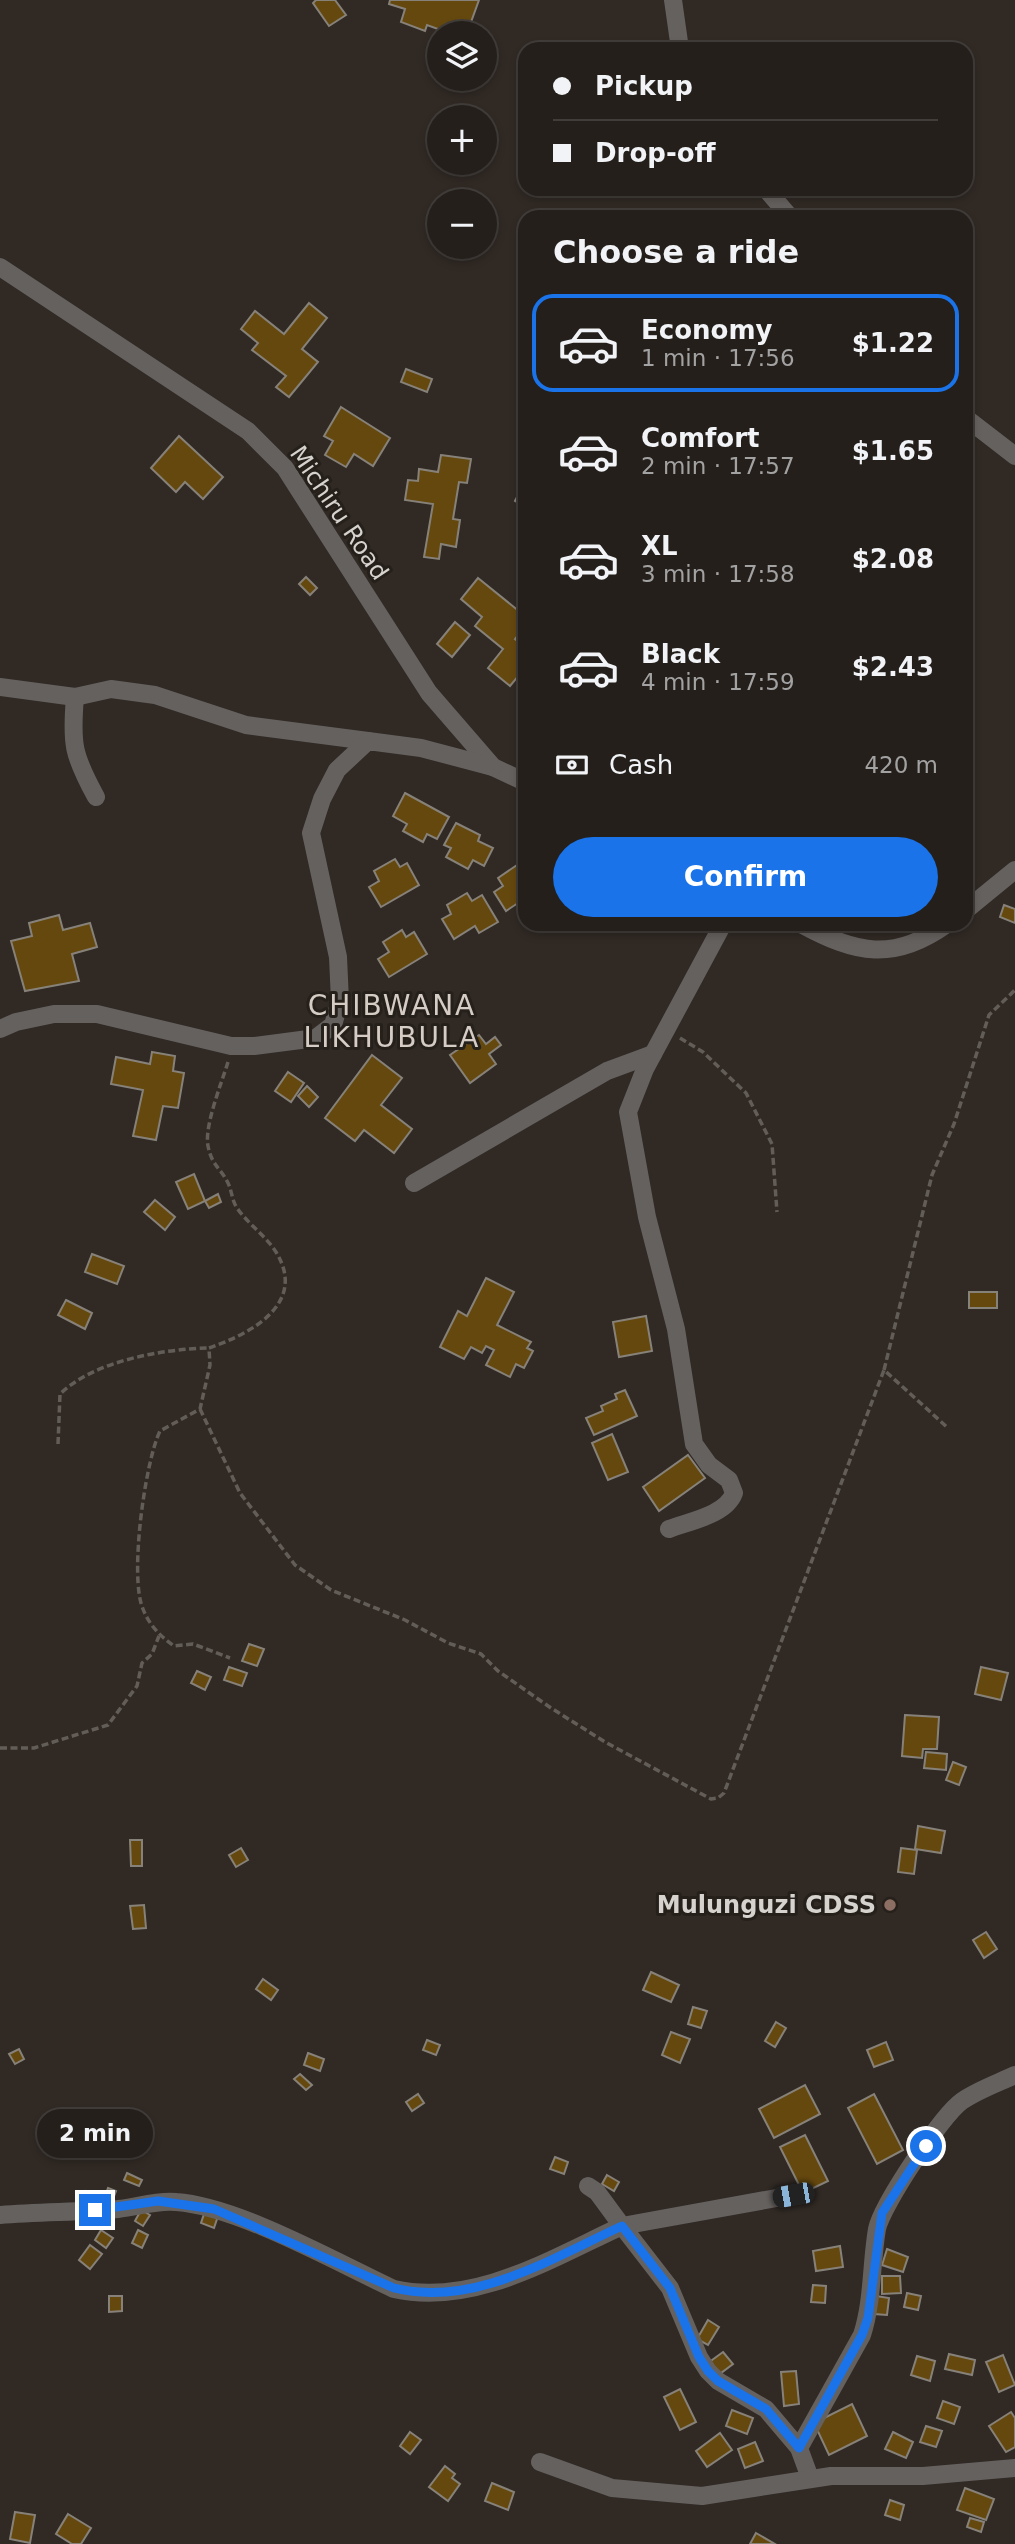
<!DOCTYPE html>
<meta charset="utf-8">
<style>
:root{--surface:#241f1b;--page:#2c2724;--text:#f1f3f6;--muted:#a3a2a3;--line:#413d3a;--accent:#1a73e8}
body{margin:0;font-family:"DejaVu Sans",sans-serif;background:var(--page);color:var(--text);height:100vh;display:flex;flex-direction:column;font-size:26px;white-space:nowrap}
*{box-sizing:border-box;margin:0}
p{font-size:23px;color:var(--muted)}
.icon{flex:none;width:38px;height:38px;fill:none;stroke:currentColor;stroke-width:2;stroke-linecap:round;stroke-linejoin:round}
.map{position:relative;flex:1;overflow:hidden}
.details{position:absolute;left:518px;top:210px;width:455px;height:721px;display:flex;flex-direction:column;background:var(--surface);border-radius:21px;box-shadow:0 4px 10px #0003,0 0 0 2px var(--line)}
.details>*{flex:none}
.hud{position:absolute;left:518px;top:42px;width:455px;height:154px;border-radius:21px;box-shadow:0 4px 10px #0003,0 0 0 2px var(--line);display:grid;align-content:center;height:154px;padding:0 35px;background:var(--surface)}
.fabs{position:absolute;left:427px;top:21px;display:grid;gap:14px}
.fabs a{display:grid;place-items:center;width:70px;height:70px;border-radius:50%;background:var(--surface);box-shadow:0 4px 10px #0003,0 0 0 2px var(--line);font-size:35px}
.end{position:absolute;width:32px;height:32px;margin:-16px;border:9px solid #1a73e8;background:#fff;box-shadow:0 0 0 4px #fff}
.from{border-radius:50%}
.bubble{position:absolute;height:49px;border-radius:24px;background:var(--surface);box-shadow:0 4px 10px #0003,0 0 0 2px var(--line);font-size:23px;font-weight:600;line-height:49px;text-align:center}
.car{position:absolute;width:21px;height:42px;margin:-21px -10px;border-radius:9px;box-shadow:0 0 5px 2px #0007;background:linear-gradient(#222 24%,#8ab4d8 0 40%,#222 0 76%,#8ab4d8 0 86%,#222 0)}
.hud b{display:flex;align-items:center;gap:24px;height:66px;font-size:26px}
.hud b+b{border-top:2px solid var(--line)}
.hud i{width:18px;height:18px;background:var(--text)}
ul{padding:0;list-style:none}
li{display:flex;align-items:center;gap:21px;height:98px;margin:0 14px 10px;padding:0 21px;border:4px solid transparent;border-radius:21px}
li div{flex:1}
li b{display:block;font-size:26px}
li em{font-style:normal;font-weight:600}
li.on{border-color:var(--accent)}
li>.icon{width:63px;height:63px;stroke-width:1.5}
h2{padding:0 35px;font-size:32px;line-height:84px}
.pay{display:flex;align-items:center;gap:18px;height:77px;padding:0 35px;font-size:26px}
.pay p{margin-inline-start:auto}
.action{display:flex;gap:14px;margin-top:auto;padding:14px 35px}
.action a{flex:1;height:80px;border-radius:42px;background:var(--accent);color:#fff;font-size:28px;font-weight:600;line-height:80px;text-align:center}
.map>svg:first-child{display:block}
.building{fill:#65480e;stroke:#868179;stroke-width:2}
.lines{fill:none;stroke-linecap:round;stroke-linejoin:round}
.path{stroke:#635d58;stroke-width:3.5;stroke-dasharray:7 3.5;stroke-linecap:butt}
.minor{stroke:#65615f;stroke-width:18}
.route{stroke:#1a73e8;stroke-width:9}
.education-dot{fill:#8d6e63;stroke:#26201b;stroke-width:2.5}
.labels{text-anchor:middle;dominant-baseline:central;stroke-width:6;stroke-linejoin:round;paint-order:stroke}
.street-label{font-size:24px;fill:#d6d2ce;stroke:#26201b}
.poi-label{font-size:24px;font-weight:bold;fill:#d6d2ce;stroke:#26201b;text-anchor:end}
.quarter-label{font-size:28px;letter-spacing:2px;fill:#d4ccc5;stroke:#26201b}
</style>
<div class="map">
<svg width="1015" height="2544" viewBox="0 0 1015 2544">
<rect width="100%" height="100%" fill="#302924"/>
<!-- building -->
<g class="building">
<path d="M316 0H335L346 15 329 26 313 3Z"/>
<path d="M390 0H479L467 33 447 29 446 32 427 25 425 31 401 22 405 9 389 4Z"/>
<path d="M309 303 327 318 302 349 318 362 289 397 276 387 286 376 252 350 258 343 241 329 255 311 284 334Z"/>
<path d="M406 369 432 379 427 392 401 382Z"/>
<path d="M341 407 390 438 373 466 354 454 346 467 325 455 333 441 324 436Z"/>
<path d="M179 436 223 477 203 499 185 482 176 492 151 468Z"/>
<path d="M441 455 471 459 467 483 459 482 453 519 460 520 456 547 441 544 439 559 424 557 433 504 405 500 408 480 418 481 419 469 438 472Z"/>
<path d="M525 482V507L515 501Z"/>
<path d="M306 577 317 588 310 595 299 584Z"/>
<path d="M478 578 525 616V626L515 639 525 647V668L510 686 488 668 503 649 475 626 482 617 461 599Z"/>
<path d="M455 622 470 635 452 657 437 644Z"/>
<path d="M405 793 449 817 437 839 427 834 423 842 403 831 407 824 393 816Z"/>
<path d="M456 823 480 835 478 841 493 848 484 866 473 860 468 869 446 857 451 848 444 845Z"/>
<path d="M395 859 400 867 407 863 419 885 381 907 369 887 379 881 374 871Z"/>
<path d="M517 865 523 873 525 872V908L523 910 518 903 506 911 494 892 503 886 498 878Z"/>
<path d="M467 893 472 901 482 895 498 922 479 933 475 926 454 939 442 919 451 914 447 905Z"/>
<path d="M1004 905 1015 909V923L1000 917Z"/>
<path d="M59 915 63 930 90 923 97 947 72 954 79 981 25 991 11 941 32 936 29 923Z"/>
<path d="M402 930 406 937 414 932 427 954 389 977 378 959 389 952 383 942Z"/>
<path d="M479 1035 486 1044 495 1037 501 1045 489 1054 496 1064 470 1083 450 1055Z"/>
<path d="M152 1052 175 1056 173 1071 184 1073 178 1108 163 1106 156 1140 133 1136 143 1090 111 1084 116 1057 150 1064Z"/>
<path d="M372 1055 402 1078 381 1105 412 1129 394 1153 364 1130 355 1141 325 1118Z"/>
<path d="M288 1072 304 1083 291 1102 275 1091Z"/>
<path d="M307 1086 318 1097 309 1107 298 1096Z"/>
<path d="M194 1174 205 1201 188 1209 176 1182Z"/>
<path d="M218 1194 221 1202 209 1208 205 1201Z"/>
<path d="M155 1200 175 1217 165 1230 144 1212Z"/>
<path d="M92 1254 124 1266 117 1284 85 1272Z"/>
<path d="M486 1278 514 1292 497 1325 531 1342 527 1348 533 1351 524 1368 516 1364 510 1377 486 1365 494 1350 486 1346 482 1353 471 1347 464 1359 440 1347 458 1311 467 1316Z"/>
<rect x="969" y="1292" width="28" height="16"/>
<path d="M66 1300 92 1313 85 1329 58 1315Z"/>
<path d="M646 1316 652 1351 619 1357 613 1322Z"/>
<path d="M625 1390 637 1416 594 1435 586 1418 603 1411 601 1406 617 1399 615 1394Z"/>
<path d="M612 1434 628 1472 608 1480 592 1443Z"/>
<path d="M688 1455 705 1478 659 1511 643 1487Z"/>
<path d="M249 1644 264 1649 257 1666 242 1661Z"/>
<path d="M229 1667 247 1673 242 1686 224 1680Z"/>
<path d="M981 1667 1008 1673 1001 1700 975 1694Z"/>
<path d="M197 1671 211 1677 205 1690 191 1683Z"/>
<path d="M905 1715 939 1717 937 1749H923L922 1758 902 1756Z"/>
<path d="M926 1752 947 1754 946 1770 924 1768Z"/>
<path d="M953 1762 966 1767 959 1785 946 1780Z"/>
<path d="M918 1826 945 1831 941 1853 915 1849Z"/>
<path d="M130 1840H142V1866H131Z"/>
<path d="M241 1848 248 1860 236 1867 229 1855Z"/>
<path d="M901 1848 917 1850 914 1874 898 1872Z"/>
<path d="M144 1905 146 1928 133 1929 130 1906Z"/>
<path d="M986 1932 997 1949 984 1958 973 1940Z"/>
<path d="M651 1972 679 1985 671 2002 643 1990Z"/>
<path d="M263 1979 278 1990 271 2000 256 1989Z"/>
<path d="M693 2007 707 2011 701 2028 688 2024Z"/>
<path d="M776 2022 786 2028 775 2047 765 2041Z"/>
<path d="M671 2032 690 2039 680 2063 662 2055Z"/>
<path d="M427 2040 440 2045 436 2055 423 2050Z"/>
<path d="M886 2042 893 2060 874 2067 867 2050Z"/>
<path d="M19 2049 24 2059 15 2064 9 2054Z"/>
<path d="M308 2053 324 2059 320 2071 304 2065Z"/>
<path d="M300 2074 312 2085 306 2090 294 2079Z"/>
<path d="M805 2085 820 2114 774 2138 759 2109Z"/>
<path d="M418 2094 424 2103 412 2111 406 2102Z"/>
<path d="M874 2094 903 2150 877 2164 848 2108Z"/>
<path d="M805 2135 828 2181 803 2193 780 2147Z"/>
<path d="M555 2157 568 2162 564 2174 550 2169Z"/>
<path d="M127 2173 142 2180 139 2186 124 2180Z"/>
<path d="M607 2175 619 2182 614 2191 602 2184Z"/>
<path d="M108 2188 116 2191 111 2204 103 2201Z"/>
<path d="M86 2191 97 2194 93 2209 82 2206Z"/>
<path d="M141 2210 150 2215 143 2226 135 2221Z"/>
<path d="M205 2211 218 2216 214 2228 201 2223Z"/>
<path d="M101 2230 113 2238 106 2248 95 2240Z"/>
<path d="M138 2230 148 2235 142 2248 132 2243Z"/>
<path d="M90 2245 102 2254 90 2269 79 2260Z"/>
<path d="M840 2246 843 2267 816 2271 813 2251Z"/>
<path d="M887 2249 908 2257 903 2272 882 2265Z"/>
<path d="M882 2276H900L901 2293 882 2294Z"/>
<path d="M813 2285 826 2286 825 2303 811 2302Z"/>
<path d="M907 2293 921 2296 918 2310 904 2307Z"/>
<path d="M109 2296H122V2311L109 2312Z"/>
<path d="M876 2296 889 2298 887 2315 874 2314Z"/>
<path d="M708 2320 719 2327 708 2345 697 2339Z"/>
<path d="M723 2352 733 2364 717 2376 708 2363Z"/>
<path d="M949 2354 975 2360 972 2375 945 2369Z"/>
<path d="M1003 2355 1015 2385 999 2392 986 2362Z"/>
<path d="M917 2356 935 2361 930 2381 911 2375Z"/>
<path d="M796 2371 799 2404 784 2406 781 2372Z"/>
<path d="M680 2389 696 2422 680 2430 664 2397Z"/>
<path d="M943 2401 960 2407 954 2424 937 2418Z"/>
<path d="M852 2404 867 2436 829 2455 814 2423Z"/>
<path d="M732 2410 753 2418 747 2434 726 2426Z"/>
<path d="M1011 2412 1015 2418V2447L1006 2452 989 2426Z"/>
<path d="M926 2426 942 2431 936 2447 920 2442Z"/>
<path d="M410 2432 421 2440 410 2454 400 2446Z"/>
<path d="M893 2432 913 2442 906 2458 885 2449Z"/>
<path d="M720 2433 732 2450 707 2467 696 2451Z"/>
<path d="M755 2442 763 2461 745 2468 738 2449Z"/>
<path d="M445 2466 455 2474 452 2478 460 2484 448 2501 429 2487Z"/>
<path d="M492 2483 514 2492 508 2510 485 2501Z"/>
<path d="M965 2488 994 2499 986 2520 957 2510Z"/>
<path d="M890 2500 904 2505 900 2520 885 2515Z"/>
<path d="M15 2512 35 2515 30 2543 10 2539Z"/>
<path d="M68 2514 91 2528 81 2544H72L56 2534Z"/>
<path d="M970 2518 984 2522 981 2532 967 2527Z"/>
<path d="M756 2533 775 2544H750Z"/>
</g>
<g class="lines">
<!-- path -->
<g class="path">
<path d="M680 1038 703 1052 746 1093 772 1144 777 1212"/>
<path d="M228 1062C222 1082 204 1126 208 1146 212 1166 220 1167 228 1183 232 1191 232 1201 237 1208 248 1224 266 1236 276 1252 308 1304 250 1334 209 1348L210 1365 200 1409 160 1431C145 1462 129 1577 143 1609 149 1625 161 1637 174 1646L193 1644 230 1658"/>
<path d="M884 1370 932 1175 954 1124 989 1015 1015 990"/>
<path d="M200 1409 240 1493 295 1565 331 1590 405 1620 448 1643 481 1654 498 1671 551 1708 605 1742 711 1799 718 1798 724 1793 884 1370 948 1428"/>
<path d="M58 1444 60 1394C94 1361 162 1349 209 1348"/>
<path d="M0 1748H34L108 1725 137 1686 142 1663 152 1654 159 1636"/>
</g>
<!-- minor -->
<g class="minor">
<path d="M673 0 680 49"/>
<path d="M766 189 790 217"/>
<path d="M0 267 248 431 285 468 429 693 493 767 525 782"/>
<path d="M966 418 1015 456"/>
<path d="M0 687 75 697 111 689 155 695 246 725 368 741"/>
<path d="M75 697C71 744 73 755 96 797"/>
<path d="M966 910 1015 870"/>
<path d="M801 924C856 954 894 962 947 924"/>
<path d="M0 1029 16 1022 54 1014H97L231 1046H254L316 1038 333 1025 340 1001 338 957 311 833 322 799 337 770 368 741 421 748 493 767"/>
<path d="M414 1183 607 1071 653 1054"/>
<path d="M669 1529C690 1521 726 1515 734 1493L729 1480 709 1465 694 1444 676 1329 647 1217 628 1112 645 1069 723 924"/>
<path d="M588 2186 597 2192 622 2226 793 2195"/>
<path d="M0 2215C39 2212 79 2212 118 2209 138 2207 156 2200 176 2202 237 2206 336 2262 394 2289 474 2307 552 2258 622 2226L670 2288 699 2357 708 2371 718 2381 766 2409 799 2448 810 2478"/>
<path d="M799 2448 862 2335C873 2301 871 2264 877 2229 882 2205 942 2115 962 2101 978 2090 998 2083 1015 2075"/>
<path d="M540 2462 612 2488 702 2496 831 2476H923L1015 2468"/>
</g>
</g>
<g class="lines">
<!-- route -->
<path class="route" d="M95 2210 158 2201 214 2209 394 2288C474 2308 552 2258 622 2226L670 2288 699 2357 708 2371 718 2381 766 2409 799 2448 862 2335 868 2318 882 2213 926 2146"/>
</g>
<!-- markers -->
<circle class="education-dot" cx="890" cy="1905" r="7"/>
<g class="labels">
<!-- street labels -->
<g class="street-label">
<text transform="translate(339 513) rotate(56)">Michiru Road</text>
</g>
<!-- poi labels -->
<g class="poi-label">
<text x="876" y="1905">Mulunguzi CDSS</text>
</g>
<!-- quarter labels -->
<g class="quarter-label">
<text x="392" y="1005">CHIBWANA<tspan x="392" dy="32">LIKHUBULA</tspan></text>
</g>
</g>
</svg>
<div class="fabs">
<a><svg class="icon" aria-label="layers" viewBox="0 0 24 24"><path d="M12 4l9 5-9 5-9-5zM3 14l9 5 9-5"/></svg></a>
<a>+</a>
<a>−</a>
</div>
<i class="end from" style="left:926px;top:2146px"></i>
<i class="end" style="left:95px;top:2210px"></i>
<div class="bubble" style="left:37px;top:2109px;width:116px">2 min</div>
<i class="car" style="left:793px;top:2195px;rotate:260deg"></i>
<div class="hud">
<b><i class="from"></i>Pickup</b>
<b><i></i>Drop-off</b>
</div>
<section class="details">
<h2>Choose a ride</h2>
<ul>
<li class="on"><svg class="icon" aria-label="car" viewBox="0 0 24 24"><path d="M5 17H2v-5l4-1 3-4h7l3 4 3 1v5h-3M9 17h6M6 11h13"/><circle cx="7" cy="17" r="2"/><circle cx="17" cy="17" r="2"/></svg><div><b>Economy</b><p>1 min · 17:56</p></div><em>$1.22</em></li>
<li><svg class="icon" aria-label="car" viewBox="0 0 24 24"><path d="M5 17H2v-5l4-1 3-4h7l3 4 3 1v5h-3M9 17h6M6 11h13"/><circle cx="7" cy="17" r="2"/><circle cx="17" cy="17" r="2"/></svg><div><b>Comfort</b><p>2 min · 17:57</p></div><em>$1.65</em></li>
<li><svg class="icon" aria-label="car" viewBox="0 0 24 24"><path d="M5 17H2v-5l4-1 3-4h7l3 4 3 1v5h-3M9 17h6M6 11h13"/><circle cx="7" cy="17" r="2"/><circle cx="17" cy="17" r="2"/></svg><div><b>XL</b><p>3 min · 17:58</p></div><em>$2.08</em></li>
<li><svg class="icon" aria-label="car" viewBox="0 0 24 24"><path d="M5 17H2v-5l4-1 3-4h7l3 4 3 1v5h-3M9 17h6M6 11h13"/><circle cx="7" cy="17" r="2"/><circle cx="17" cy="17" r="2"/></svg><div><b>Black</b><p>4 min · 17:59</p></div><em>$2.43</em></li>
</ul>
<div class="pay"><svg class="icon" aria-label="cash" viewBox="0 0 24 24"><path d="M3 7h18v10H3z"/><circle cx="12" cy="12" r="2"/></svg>Cash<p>420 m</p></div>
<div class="action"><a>Confirm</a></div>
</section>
</div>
